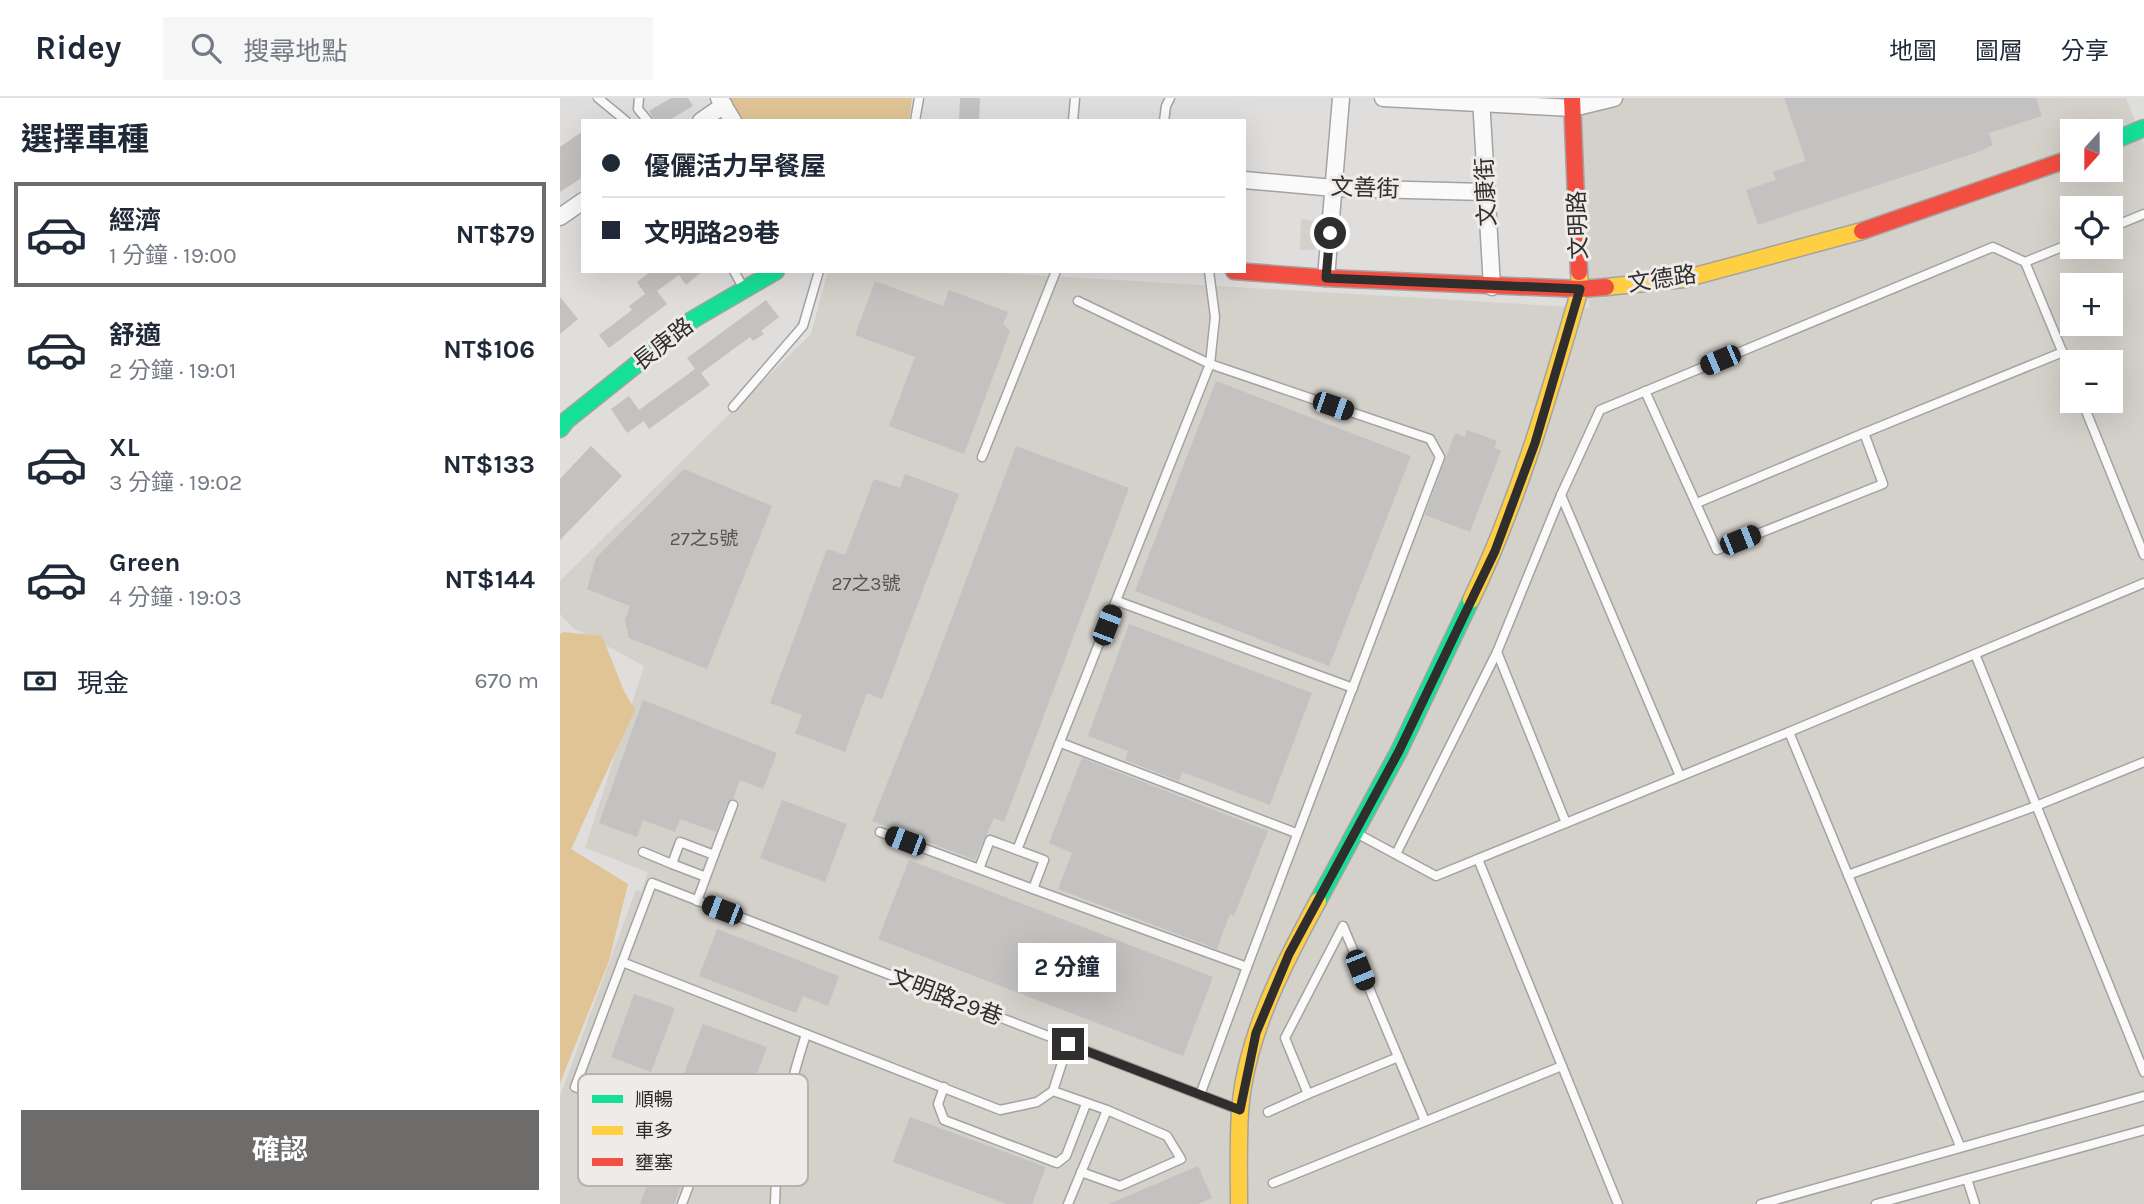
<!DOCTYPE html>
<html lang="zh-TW">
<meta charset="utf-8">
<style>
:root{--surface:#fff;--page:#f6f6f7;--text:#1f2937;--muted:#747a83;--line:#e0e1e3;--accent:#6d6c6a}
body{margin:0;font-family:Karla,"Noto Sans TC",sans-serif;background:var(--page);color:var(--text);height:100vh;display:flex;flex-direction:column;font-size:26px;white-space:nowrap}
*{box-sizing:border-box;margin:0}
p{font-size:23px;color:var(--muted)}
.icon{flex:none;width:38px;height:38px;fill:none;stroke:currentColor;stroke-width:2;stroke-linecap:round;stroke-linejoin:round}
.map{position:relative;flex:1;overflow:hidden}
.sheet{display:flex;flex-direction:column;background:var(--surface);width:560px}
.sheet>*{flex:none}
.guide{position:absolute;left:21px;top:21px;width:665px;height:154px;border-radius:0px;box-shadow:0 7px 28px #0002;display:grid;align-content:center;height:154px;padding:0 21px;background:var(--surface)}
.needle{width:46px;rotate:201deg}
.tools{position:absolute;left:1500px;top:21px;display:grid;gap:14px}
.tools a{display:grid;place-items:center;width:63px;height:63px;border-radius:0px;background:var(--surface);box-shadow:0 7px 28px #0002;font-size:35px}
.end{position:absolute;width:32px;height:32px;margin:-16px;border:9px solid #2f2e2d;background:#fff;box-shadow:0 0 0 4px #fff}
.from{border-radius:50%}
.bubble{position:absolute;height:49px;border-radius:0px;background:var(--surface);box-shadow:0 7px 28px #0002;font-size:23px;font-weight:700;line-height:49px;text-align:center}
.car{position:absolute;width:21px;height:42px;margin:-21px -10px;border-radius:9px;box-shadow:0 0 5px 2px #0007;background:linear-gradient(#222 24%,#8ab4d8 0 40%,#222 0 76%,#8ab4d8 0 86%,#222 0)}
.guide b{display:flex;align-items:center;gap:24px;height:66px;font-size:26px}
.guide b+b{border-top:2px solid var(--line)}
.guide i{width:18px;height:18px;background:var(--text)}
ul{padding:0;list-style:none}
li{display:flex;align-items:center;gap:21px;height:105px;margin:0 14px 10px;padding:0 7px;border:4px solid transparent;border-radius:0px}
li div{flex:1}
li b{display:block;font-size:26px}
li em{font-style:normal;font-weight:700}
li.current{border-color:var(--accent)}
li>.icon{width:63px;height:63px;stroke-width:1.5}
h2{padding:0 21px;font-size:32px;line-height:84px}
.pay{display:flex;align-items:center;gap:18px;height:77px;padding:0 21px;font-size:26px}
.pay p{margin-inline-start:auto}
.button{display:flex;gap:14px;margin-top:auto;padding:14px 21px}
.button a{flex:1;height:80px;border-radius:0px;background:var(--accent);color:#fff;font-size:28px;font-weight:700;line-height:80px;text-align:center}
header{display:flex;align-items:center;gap:42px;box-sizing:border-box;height:98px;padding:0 35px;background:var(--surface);border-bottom:2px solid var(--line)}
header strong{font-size:33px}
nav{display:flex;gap:38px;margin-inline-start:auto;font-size:24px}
.search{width:490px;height:63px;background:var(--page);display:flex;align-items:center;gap:18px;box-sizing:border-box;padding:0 24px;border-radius:0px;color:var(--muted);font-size:26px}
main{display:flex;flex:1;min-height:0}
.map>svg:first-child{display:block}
.built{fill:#d4d0ca;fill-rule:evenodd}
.green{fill:#e0c496}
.building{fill:#c3c2c1}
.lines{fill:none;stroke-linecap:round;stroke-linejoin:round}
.lane-casing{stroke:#a4a3a2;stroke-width:11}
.street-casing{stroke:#a4a3a2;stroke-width:19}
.fast-casing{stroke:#a4a3a2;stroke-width:19}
.slow-casing{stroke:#a4a3a2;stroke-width:19}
.jam-casing{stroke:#a4a3a2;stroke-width:19}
.lane{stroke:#fafafa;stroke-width:8}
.street{stroke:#fafafa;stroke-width:16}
.fast{stroke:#16e098;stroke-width:16}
.slow{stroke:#ffcf43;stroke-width:16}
.jam{stroke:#f24e42;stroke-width:16}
.route{stroke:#2f2e2d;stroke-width:9}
.labels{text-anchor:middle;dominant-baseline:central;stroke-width:6;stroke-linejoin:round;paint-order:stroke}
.number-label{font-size:19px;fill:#545352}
.street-label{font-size:23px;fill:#2f2e2d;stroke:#eeebe8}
.key{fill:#eeebe8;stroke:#b5b2b0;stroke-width:2}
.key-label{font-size:19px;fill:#2f2e2d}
</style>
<header>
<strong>Ridey</strong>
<div class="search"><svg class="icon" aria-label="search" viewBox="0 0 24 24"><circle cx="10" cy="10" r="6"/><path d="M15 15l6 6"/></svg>搜尋地點</div>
<nav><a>地圖</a><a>圖層</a><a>分享</a></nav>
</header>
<main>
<section class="sheet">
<h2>選擇車種</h2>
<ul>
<li class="current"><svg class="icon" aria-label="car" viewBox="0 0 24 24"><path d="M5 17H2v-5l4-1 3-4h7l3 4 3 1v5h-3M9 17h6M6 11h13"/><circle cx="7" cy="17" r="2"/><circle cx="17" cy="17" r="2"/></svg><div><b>經濟</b><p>1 分鐘 · 19:00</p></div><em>NT$79</em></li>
<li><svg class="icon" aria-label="car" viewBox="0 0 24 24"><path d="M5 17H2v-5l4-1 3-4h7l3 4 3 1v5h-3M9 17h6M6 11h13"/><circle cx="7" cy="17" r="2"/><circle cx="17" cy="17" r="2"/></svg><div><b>舒適</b><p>2 分鐘 · 19:01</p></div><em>NT$106</em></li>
<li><svg class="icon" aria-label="car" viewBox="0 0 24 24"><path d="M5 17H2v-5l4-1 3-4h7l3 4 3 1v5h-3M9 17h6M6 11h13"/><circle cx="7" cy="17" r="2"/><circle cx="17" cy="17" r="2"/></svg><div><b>XL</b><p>3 分鐘 · 19:02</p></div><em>NT$133</em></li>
<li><svg class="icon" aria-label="car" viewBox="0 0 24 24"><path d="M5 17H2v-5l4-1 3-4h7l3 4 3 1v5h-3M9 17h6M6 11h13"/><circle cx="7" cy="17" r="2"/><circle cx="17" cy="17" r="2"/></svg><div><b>Green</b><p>4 分鐘 · 19:03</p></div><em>NT$144</em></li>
</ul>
<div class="pay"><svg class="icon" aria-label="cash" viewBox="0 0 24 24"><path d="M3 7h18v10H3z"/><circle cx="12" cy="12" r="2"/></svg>現金<p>670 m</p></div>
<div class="button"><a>確認</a></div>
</section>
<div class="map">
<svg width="1584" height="1106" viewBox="0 0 1584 1106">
<rect width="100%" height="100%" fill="#dfdedc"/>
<!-- built -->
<g class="built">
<path d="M1020 0H1566L1584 46V1106H0V998L76 792 81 794 88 774 25 750 84 568 12 529 0 516V483L251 236 268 173H406L1029 210ZM1512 33H1550V72H1512ZM1512 110H1550V149H1512ZM1512 187H1550V226H1512ZM1512 264H1550V303H1512Z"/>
<path d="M741 121 758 124 755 152H740Z"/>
</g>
<!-- green -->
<g class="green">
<path d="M170 0H352L349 23H182Z"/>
<path d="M4 534 42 538 64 593 75 612 11 751 68 786 49 863 0 985V536Z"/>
</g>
<!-- building -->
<g class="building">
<path d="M111 0H128L133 8 108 23H95L89 13Z"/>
<path d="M400 0H420L419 23H399Z"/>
<path d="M1224 0H1476L1482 18 1429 35 1433 47 1421 53 1198 127 1186 92 1216 82 1213 74 1246 63Z"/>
<path d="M23 33V79L0 94V49Z"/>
<path d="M91 173H143L126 187 119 177 97 193 107 206 49 250 39 237 72 212 69 208 85 196 77 184Z"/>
<path d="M315 183 383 208 389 192 448 214 443 226 450 233 404 356 329 328 355 259 295 237Z"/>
<path d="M0 199 18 221 0 236Z"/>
<path d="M206 202 219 219 201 233 204 236 193 243 190 239 141 275 150 287 89 331 84 323 67 335 51 311 69 298 79 312 135 271 127 260Z"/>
<path d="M656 283 851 358 769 568 575 493Z"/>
<path d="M907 332 937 343 934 350 941 353 910 434 865 417 895 335 905 339Z"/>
<path d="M31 348 62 378 0 442V381Z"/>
<path d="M456 348 569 390 444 724 434 720 415 762 312 723 370 578Z"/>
<path d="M124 371 212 408 147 571 69 540 65 522 70 508 27 491 36 460Z"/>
<path d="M345 376 399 396 322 601 307 595 285 654 235 635 242 617 210 605 267 451 285 457 314 381 340 390Z"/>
<path d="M569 526 752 595 710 707 622 674 619 683 565 662 568 653 528 638Z"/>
<path d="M83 602 217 655 203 691 180 682 173 701 167 705 156 734 120 721 115 734 83 722 77 739 39 725Z"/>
<path d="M522 660 708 733 674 818 670 816 657 851 498 791 512 755 489 745Z"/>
<path d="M222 702 287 726 265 784 200 760Z"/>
<path d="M349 762 653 879 623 958 318 841Z"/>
<path d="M157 831 279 878 268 908 243 898 236 915 139 878Z"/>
<path d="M74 896 115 910 91 974 51 959Z"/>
<path d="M143 926 207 949 176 1031 112 1007Z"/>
<path d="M350 1019 486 1069 472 1106H447L333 1064Z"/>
<path d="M104 1043 134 1054 114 1106H80Z"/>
<path d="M638 1068 652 1100 638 1106H549Z"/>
</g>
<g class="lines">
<!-- lane casing -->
<g class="lane-casing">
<g id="lane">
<path d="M38 0 66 23"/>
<path d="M79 0 78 11 88 23"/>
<path d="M355 23 359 0"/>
<path d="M513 23 515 0"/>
<path d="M604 23 606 8 610 0"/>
<path d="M1550 130 1584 116"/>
<path d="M1465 164 1512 145"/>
<path d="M174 173 184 191"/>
<path d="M518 203 650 266 870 341 880 359 687 869"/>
<path d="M1085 293 1157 452 1323 386 1304 335 1503 254"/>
<path d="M1522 303 1584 457"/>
<path d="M173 309 243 228 259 173"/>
<path d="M422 359 496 173"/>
<path d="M1001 397 1120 678"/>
<path d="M1137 405 1304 335"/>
<path d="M557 503 793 590"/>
<path d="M937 554 1006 725"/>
<path d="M1415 556 1584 974"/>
<path d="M1229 634 1400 1048"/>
<path d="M501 645 736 735"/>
<path d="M320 734 473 791 484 762 430 742 419 771"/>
<path d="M798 736 876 778 1229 634 1584 485"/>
<path d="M457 752 650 266 655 219 649 173"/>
<path d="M83 754 112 766"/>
<path d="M836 756 937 554 1001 397 1040 312 1433 149 1465 164 1512 277"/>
<path d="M154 757 173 707"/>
<path d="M918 761 1058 1106"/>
<path d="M1288 777 1476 708 1584 664"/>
<path d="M473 791 687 869 640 997"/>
<path d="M137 803 154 757 120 744 112 766 146 779"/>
<path d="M62 864 440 1012 477 1004 493 993 547 1012 508 1106"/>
<path d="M836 960 748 996 725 940 783 828 865 1023"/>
<path d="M384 989 378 1006 384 1022 497 1065 506 1058 526 1006"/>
<path d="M493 993 508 946"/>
<path d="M708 1014 748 996"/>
<path d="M216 1064 15 989 92 785 677 1011"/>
<path d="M521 1074 560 1088 621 1061 607 1038 547 1012"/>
<path d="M1407 1081 1415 1106"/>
<path d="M713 1085 1002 968"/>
<path d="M122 1106 147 1038"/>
<path d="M215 1106C216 1043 227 996 246 936"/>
<path d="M1201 1106 1584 998"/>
<path d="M1316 1106 1584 1032"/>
</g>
</g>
<!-- street casing -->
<g class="street-casing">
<g id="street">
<path d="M159 0 173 23"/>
<path d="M823 0 1013 10 1054 0"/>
<path d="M921 0 932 189"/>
<path d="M141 23 164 7"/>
<path d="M684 82 774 90 925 94"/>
<path d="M0 119 23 103"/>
<path d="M766 180 781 0"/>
</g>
</g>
<!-- fast casing -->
<g class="fast-casing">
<g id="fast">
<path d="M1550 44 1584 30"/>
<path d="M0 331 7 322 132 222 216 173"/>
<path d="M758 803 839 653 911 502"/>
</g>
</g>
<!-- slow casing -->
<g class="slow-casing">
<g id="slow">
<path d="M1046 189 1124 181 1302 133"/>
<path d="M911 502C959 402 989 297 1020 191L1019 174"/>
<path d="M679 1106C679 1076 678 1045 680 1014 685 940 723 867 758 803"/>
</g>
</g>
<!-- jam casing -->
<g class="jam-casing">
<g id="jam">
<path d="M1012 0 1019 174"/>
<path d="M1302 133 1512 60"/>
<path d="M674 173 766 180 1020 191 1046 189"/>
</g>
</g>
<!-- lane -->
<use href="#lane" class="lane"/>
<!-- street -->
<use href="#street" class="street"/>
<!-- fast -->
<use href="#fast" class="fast"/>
<!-- slow -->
<use href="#slow" class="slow"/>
<!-- jam -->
<use href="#jam" class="jam"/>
</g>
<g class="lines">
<!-- route -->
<path class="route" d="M508 946 680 1012 696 935 729 856 839 653 935 453 975 345 1020 191 766 180 770 135"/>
</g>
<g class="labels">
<!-- number labels -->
<g class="number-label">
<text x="144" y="441">27之5號</text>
<text x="306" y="486">27之3號</text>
</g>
<!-- street labels -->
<g class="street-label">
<text transform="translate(805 90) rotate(2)">文善街</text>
<text transform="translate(926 94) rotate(-93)">文康街</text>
<text transform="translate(1018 127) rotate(-92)">文明路</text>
<text transform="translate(1102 181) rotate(-8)">文德路</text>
<text transform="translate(103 246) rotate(-38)">長庚路</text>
<text transform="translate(386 899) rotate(21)">文明路29巷</text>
</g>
</g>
<!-- legend -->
<rect x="18" y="976" width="230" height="112" rx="10" class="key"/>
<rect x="32" y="997" width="31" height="8" fill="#16e098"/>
<rect x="32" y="1028" width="31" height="9" fill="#ffcf43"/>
<rect x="32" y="1060" width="31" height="8" fill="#f24e42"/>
<g class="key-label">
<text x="75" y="1008">順暢</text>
<text x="75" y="1039">車多</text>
<text x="75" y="1071">壅塞</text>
</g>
</svg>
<div class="tools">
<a><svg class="needle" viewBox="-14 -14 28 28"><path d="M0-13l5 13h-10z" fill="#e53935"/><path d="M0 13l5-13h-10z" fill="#747a83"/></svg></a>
<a><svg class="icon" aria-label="locate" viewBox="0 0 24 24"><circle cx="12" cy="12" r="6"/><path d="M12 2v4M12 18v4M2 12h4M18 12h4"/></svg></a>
<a>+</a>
<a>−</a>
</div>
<i class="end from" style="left:770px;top:135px"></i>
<i class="end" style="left:508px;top:946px"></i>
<div class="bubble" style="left:458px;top:845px;width:98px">2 分鐘</div>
<i class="car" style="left:1160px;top:262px;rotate:247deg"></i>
<i class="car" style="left:773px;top:308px;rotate:109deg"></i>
<i class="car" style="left:1180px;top:442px;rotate:68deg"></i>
<i class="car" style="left:547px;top:527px;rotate:21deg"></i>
<i class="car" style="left:345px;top:743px;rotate:291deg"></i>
<i class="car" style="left:162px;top:812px;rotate:291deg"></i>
<i class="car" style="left:800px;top:872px;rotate:158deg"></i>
<div class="guide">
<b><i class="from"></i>優儷活力早餐屋</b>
<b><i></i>文明路29巷</b>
</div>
</div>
</main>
